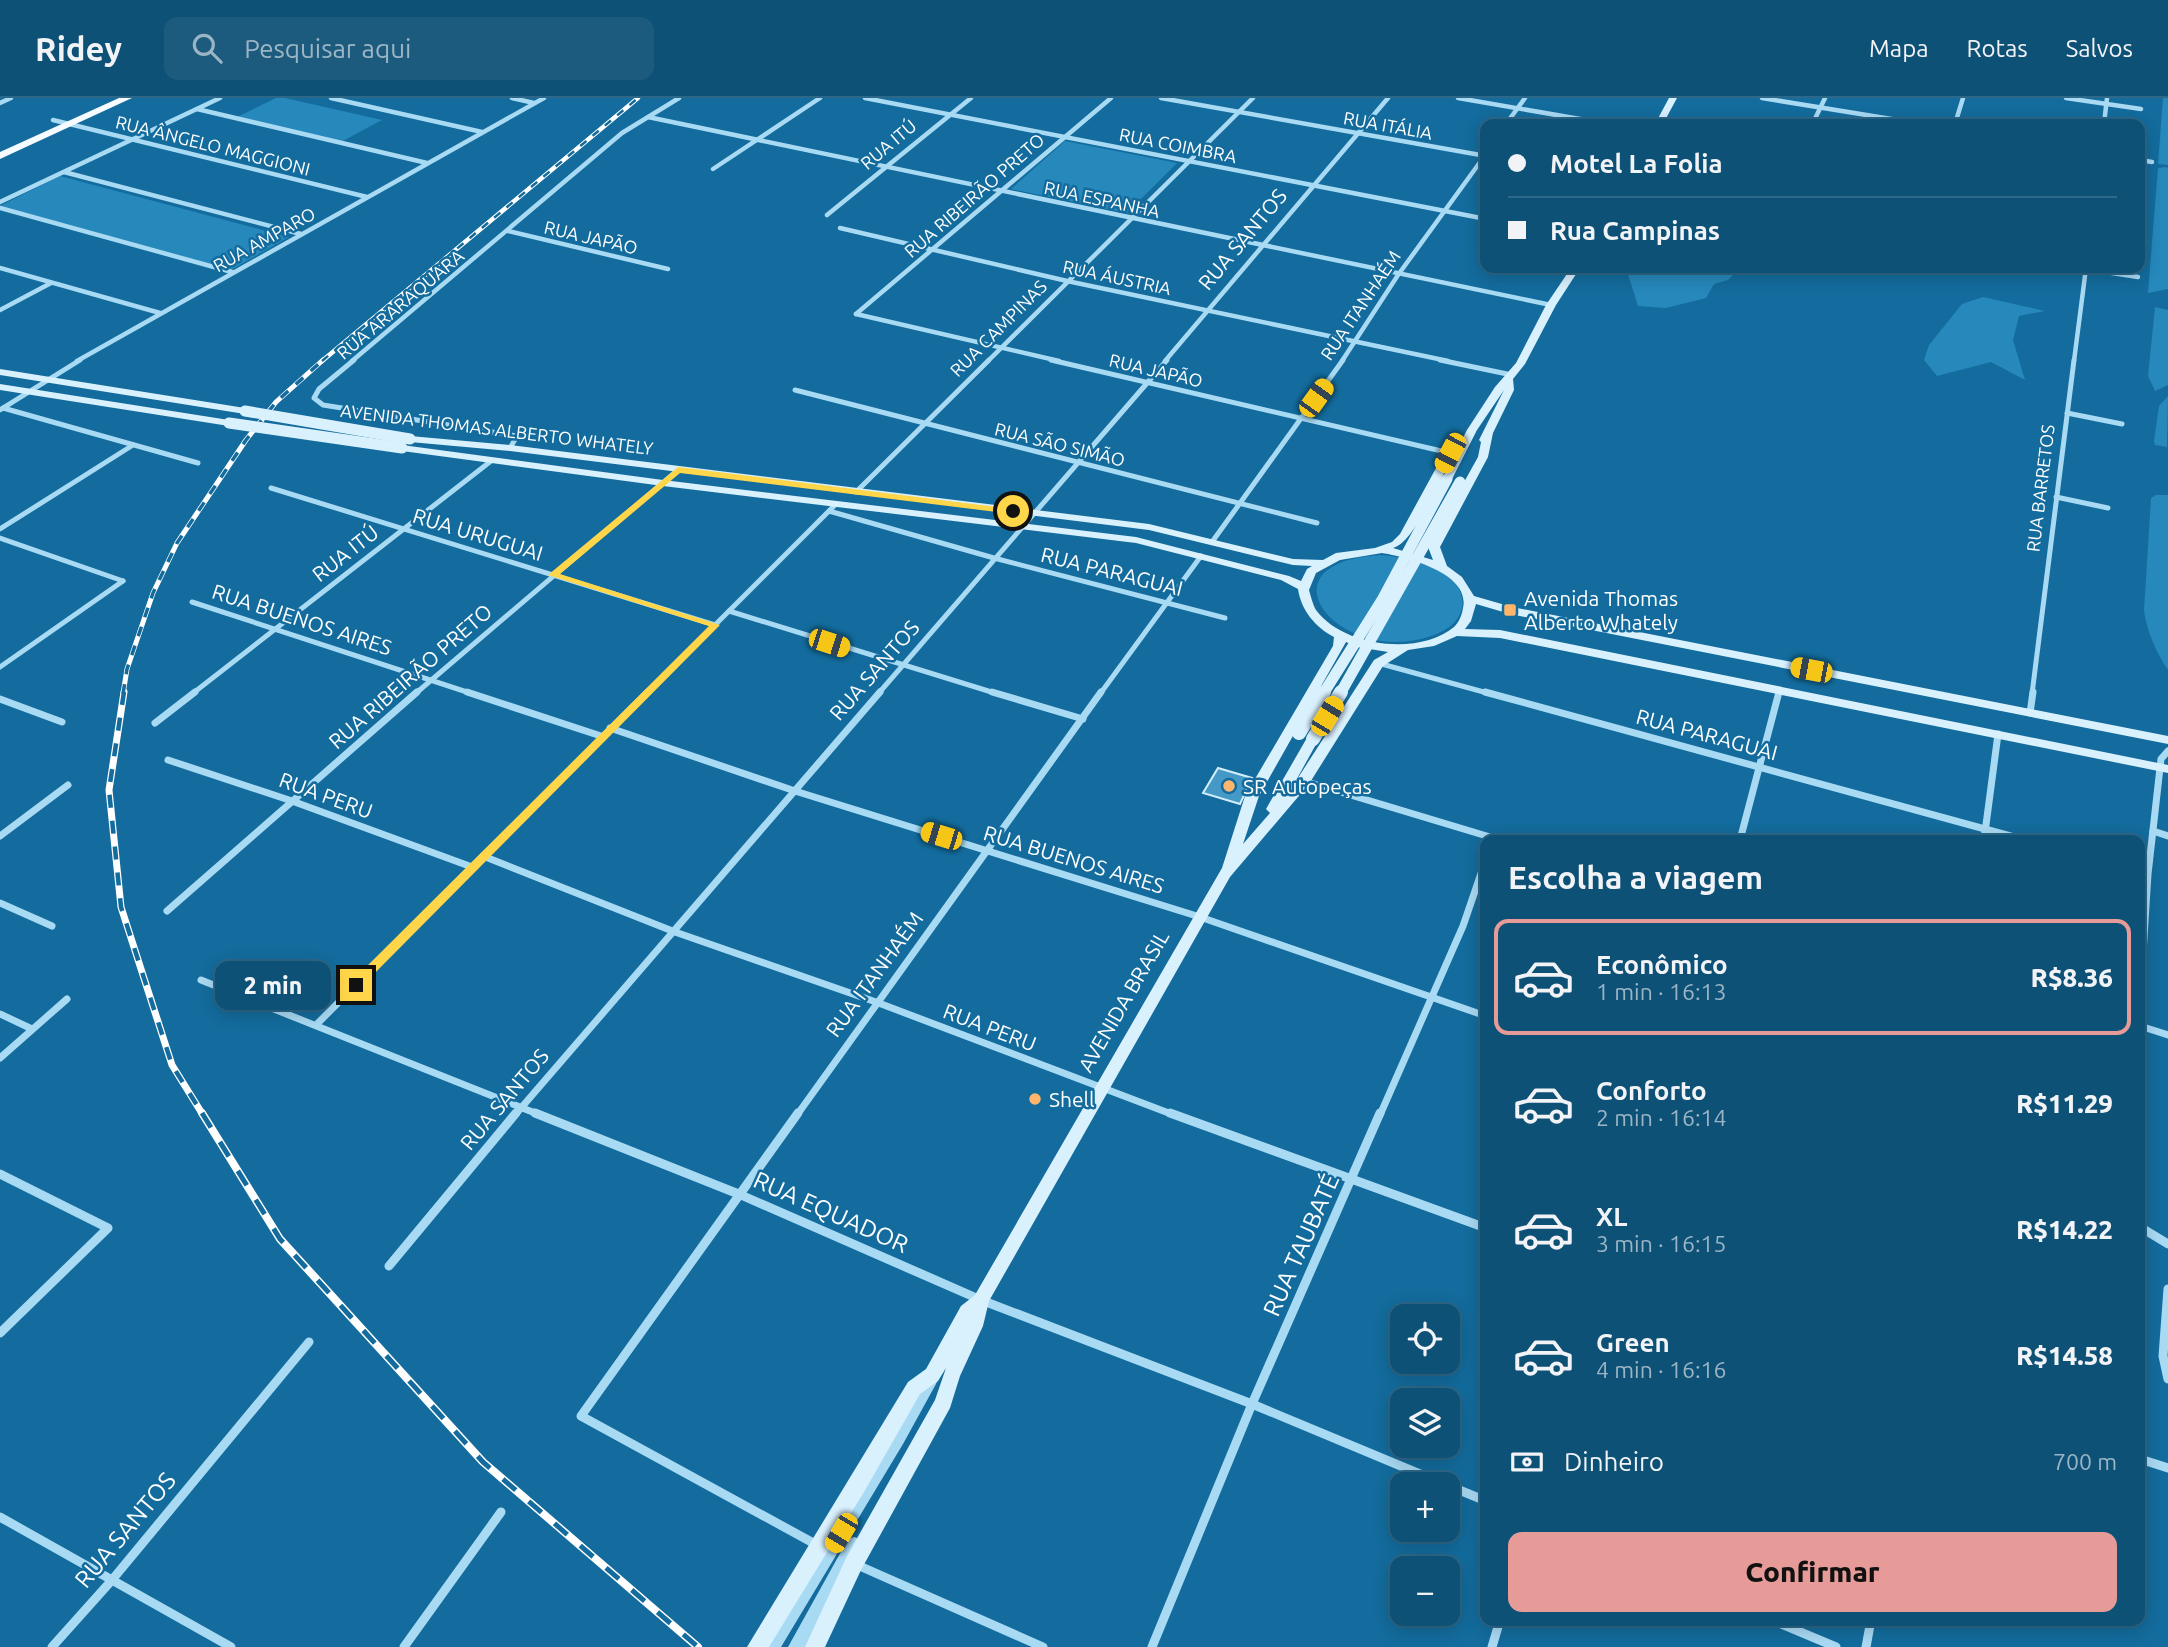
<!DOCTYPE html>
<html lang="pt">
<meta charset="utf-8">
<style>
:root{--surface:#0e5176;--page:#1c5b7e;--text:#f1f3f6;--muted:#9bb5c5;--line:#2e6888;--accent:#e69b98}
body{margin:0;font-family:Ubuntu,sans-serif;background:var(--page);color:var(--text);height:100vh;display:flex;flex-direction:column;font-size:26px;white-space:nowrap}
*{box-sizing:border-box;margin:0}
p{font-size:23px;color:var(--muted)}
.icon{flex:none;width:38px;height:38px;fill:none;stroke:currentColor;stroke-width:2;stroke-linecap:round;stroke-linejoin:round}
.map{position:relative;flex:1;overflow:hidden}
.side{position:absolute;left:1480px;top:737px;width:665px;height:791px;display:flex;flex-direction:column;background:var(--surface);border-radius:14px;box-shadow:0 4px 18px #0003,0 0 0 2px var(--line)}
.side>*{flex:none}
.hud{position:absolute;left:1480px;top:21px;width:665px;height:154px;border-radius:14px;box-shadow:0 4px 18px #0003,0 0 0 2px var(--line);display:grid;align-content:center;height:154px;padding:0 28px;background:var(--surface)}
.buttons{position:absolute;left:1390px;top:1206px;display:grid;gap:14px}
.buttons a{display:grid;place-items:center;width:70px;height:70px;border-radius:14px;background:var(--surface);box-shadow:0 4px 18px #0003,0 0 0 2px var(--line);font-size:35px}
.end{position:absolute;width:32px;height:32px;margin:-16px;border:9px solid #ffd54a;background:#111;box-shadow:0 0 0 4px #111}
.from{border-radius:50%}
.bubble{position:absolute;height:49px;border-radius:14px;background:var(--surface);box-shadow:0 4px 18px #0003,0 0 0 2px var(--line);font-size:23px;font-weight:800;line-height:49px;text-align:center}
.car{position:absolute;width:21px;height:42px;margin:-21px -10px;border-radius:9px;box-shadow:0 0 5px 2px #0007;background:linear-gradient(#f5c518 24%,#345 0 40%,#f5c518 0 76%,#345 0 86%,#f5c518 0)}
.hud b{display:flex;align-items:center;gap:24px;height:66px;font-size:26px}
.hud b+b{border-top:2px solid var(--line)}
.hud i{width:18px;height:18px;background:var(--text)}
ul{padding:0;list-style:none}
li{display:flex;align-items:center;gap:21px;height:116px;margin:0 14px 10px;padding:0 14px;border:4px solid transparent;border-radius:14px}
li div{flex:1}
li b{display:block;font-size:26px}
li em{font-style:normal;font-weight:800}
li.on{border-color:var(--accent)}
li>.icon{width:63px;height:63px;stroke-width:1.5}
h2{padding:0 28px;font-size:32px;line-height:84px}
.pay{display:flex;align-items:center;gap:18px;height:77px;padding:0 28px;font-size:26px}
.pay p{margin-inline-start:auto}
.action{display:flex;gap:14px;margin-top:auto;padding:14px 28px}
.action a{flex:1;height:80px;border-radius:14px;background:var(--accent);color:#111;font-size:28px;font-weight:800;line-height:80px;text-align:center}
header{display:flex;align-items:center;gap:42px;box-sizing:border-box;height:98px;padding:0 35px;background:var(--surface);border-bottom:2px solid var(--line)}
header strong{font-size:33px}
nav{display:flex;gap:38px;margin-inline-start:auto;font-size:24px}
.search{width:490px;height:63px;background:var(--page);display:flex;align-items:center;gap:18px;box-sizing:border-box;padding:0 24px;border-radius:14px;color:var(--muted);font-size:26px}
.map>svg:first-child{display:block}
.green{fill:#2688bb}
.building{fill:#4599c6;stroke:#d2eefd;stroke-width:2}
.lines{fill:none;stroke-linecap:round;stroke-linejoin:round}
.minor-far3{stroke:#a9daf4;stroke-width:4.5}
.minor-far2{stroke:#a9daf4;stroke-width:5}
.minor-far1{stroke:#a9daf4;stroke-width:7}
.minor{stroke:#a9daf4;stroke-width:9}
.tertiary{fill:#a9daf4;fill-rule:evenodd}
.secondary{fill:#d9f0fd;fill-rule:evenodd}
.primary{fill:#f6fbff;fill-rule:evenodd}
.rail-far3-casing{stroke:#fff;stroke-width:4.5}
.rail-far2-casing{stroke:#fff;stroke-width:5}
.rail-far1-casing{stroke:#fff;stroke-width:7}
.rail-casing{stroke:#fff;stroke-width:8}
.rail-far3{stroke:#136c9d;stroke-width:2.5;stroke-dasharray:8;stroke-linecap:butt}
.rail-far2{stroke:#136c9d;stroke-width:3.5;stroke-dasharray:10;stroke-linecap:butt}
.rail-far1{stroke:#136c9d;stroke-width:4.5;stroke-dasharray:13;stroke-linecap:butt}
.rail{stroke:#136c9d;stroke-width:5;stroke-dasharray:17;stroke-linecap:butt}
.secondary-bridge-far1{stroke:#d9f0fd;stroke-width:11}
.secondary-bridge{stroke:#d9f0fd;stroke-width:14}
.route{fill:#ffd54a}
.poi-dot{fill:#ffb66c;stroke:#136c9d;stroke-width:2.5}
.labels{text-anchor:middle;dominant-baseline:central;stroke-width:5;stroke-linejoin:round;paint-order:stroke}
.far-street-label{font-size:18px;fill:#fff;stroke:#136c9d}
.street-label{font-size:21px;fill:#fff;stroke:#136c9d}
.poi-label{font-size:21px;fill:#fff;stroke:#136c9d;text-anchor:start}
.near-street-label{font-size:24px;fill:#fff;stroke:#136c9d}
</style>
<header>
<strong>Ridey</strong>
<div class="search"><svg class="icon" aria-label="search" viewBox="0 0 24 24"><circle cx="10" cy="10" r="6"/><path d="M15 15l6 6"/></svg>Pesquisar aqui</div>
<nav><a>Mapa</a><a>Rotas</a><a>Salvos</a></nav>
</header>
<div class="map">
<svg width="2168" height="1549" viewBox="0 0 2168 1549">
<rect width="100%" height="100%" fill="#136c9d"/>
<!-- green -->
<g class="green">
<path d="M276 0H285L382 22 339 45 235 20Z"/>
<path d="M2163 0H2168V67L2158 66Z"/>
<path d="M1065 43 1177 65 1127 115 1011 91Z"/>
<path d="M2166 69 2168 70V191L2148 195 2158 70Z"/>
<path d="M60 78 289 139 231 172 0 108Z"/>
<path d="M1626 170H1705V174L1733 177 1728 182 1714 186 1706 200 1666 210 1638 208Z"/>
<path d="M1983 199 2045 213 2019 218 2013 242 2025 282 1991 264 1937 278 1924 262 1929 247 1962 206Z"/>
<path d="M2155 209 2168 212V287L2155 293 2148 278Z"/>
<path d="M2168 298 2167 349 2155 347 2154 343 2159 308Z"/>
<path d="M2156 397H2168V572C2157 556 2146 532 2144 512L2151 400Z"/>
<path d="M1381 457C1408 459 1469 473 1462 510 1459 525 1444 534 1431 538 1339 570 1254 464 1381 457Z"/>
</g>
<!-- building -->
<path class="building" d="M1218 670 1252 680 1240 706 1203 695Z"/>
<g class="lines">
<!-- minor-far3 -->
<g class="minor-far3">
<path d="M331 0 482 34"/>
<path d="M512 0 534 5"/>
<path d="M865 0 1486 121"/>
<path d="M1161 0 1486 58"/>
<path d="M1458 0 1609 26"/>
<path d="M1762 0 1922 26"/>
<path d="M2066 0 2141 11"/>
<path d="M0 5 11 0"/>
<path d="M197 11 427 65"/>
<path d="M648 19 1551 207"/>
<path d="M53 22 367 99"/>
<path d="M1813 25 1825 0"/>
<path d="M1506 26 1525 0"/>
<path d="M1955 26 1963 0"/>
<path d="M2104 26 2107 0"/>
<path d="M2140 62 2152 64"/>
<path d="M713 71 820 0"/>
<path d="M64 74 301 136"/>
<path d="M0 104 220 0"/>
<path d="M0 110 232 174"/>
<path d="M827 117 971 0"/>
<path d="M840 130 1067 183 1448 263"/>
<path d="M508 133 668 171"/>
<path d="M0 170 160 215"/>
<path d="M2086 171 2138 179"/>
<path d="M0 212 51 185"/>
<path d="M856 216 1059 263"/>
<path d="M856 216 1111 0"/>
<path d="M77 263 544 0"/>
<path d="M352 263 622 35 679 0"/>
<path d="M988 263 1253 0"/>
<path d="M1165 263 1388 0"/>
<path d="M1342 263 1398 177 1486 56"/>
<path d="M2074 263 2086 170"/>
</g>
<!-- minor-far2 -->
<g class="minor-far2">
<path d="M354 262 319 291 314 300 323 307 517 338 510 350"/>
<path d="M1051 262 1450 355"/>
<path d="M1440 262 1512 277"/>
<path d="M795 292 1317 425"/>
<path d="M3 310 198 365"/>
<path d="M0 312 80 262"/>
<path d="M2067 315 2122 326"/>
<path d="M271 390 715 527"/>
<path d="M856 394 989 262"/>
<path d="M2056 399 2108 410"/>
<path d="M829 413 994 460 1225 520"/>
<path d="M0 431 133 347"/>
<path d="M0 440 123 483"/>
<path d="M1212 444 1343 262"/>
<path d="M192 504 473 596"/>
<path d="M729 513 998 596"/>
<path d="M1378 565 1491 596"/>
<path d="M0 569 123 483"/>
<path d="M192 596 491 363"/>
<path d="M415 596 678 372"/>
<path d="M646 596 835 407"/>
<path d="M878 596 1167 262"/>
<path d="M1100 596 1201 458"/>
<path d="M1779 596 1780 591"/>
<path d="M2032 596 2074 262"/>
</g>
<!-- minor-far1 -->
<g class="minor-far1">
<path d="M467 594 601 638"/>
<path d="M992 594 1083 621"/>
<path d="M1485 594 2025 742"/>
<path d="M0 601 62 624"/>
<path d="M2030 615 2033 594"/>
<path d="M155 625 195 594"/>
<path d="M610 630 795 693 1200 819 1486 918"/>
<path d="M168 662 292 703 472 769"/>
<path d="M1304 683 1500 742"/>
<path d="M2153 733 2168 738"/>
<path d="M0 738 68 687"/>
<path d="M1740 742 1779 594"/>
<path d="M1984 742 1998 636"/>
<path d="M483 758 675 834 876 904 1174 1017"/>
<path d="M0 805 52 828"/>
<path d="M167 813 417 594"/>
<path d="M201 882 540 1017"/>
<path d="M2140 903 2148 776 2161 661 2168 653"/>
<path d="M0 916 32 931"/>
<path d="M317 926 648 594"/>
<path d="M2140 928 2168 937"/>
<path d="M0 960 67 901"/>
<path d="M515 1017 880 594"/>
<path d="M797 1017 1101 594"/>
<path d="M1380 1017 1463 828 1486 761"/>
</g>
<!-- minor -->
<g class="minor">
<path d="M535 1015 741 1097 981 1202 1252 1306 1444 1386"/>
<path d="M798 1015 581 1318 817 1447"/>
<path d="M1170 1015 1486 1130"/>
<path d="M0 1076 108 1130 0 1235"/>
<path d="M2140 1129 2168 1146"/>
<path d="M389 1168 516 1015"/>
<path d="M2168 1191 2163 1258 2168 1281"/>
<path d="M2140 1361 2168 1370"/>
<path d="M1447 1387 1486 1403"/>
<path d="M0 1419 231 1549"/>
<path d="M855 1466 1043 1549"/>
<path d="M1772 1522 1836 1549"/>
<path d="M52 1549 112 1482 309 1244"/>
<path d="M404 1549 501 1414"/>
<path d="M1152 1549 1252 1306 1380 1015"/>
<path d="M1492 1549 1500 1522"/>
<path d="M1866 1549 1871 1522"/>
</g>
<!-- tertiary -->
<g class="tertiary">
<path d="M930 1274 936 1276 938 1281 936 1286 903 1346 781 1549H762L891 1336 924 1276Z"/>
<path d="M854 1439 860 1441 862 1447 860 1453 807 1549H788L848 1441Z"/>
</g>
<!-- secondary -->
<g class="secondary">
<path d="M1669 0H1677L1663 26H1655Z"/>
<path d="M1571 170H1580L1556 207 1525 266 1513 281 1514 292 1493 335 1488 359 1440 449 1447 468 1462 479 1474 498 1512 509 2168 638V646L1510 516 1476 506 1471 523 1465 531 1500 532 2168 667V675L1500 540 1457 538 1434 548 1408 552 1383 568 1309 686 1230 779 989 1203 983 1228 960 1278 950 1310 861 1472 825 1549H805L847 1458 935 1302 946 1270 938 1283 920 1296 864 1394 769 1549H747L908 1284 926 1271 961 1208 975 1197 1222 770 1245 698 1333 548 1334 539C1315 529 1301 512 1298 491L1281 482 1136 445 663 388 402 353 397 350 402 347 663 382 1136 439 1289 478 1301 483 1307 471 1312 468 1293 467 1149 432 510 353 410 344 405 341 410 338 510 347 1149 426 1293 461 1323 462 1336 455 1375 450 1392 444 1400 436 1441 361 1446 358 1451 361C1440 382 1414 445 1393 450L1433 462 1428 449 1478 359 1481 344 1479 342 1504 292 1477 332 1451 383 1447 384 1442 381 1467 332 1495 289 1516 265 1546 207ZM1382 455C1406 459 1471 475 1463 510 1462 517 1459 524 1454 529 1420 558 1343 549 1316 512 1313 507 1311 499 1309 492L1316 475 1340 462ZM1346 544 1357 549 1388 554 1374 562 1294 686 1319 641 1313 637 1308 638 1266 711 1270 715 1243 746 1259 698Z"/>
<path d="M0 271 245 310 250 313 245 316 0 277Z"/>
<path d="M0 286 229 322 234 325 229 328 0 292Z"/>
</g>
<!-- primary -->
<path class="primary" d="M119 0H132L0 61V54Z"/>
<!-- rail-far3 casing -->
<g class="rail-far3-casing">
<path id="rail-far3" d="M322 263 638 0"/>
</g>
<!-- rail-far2 casing -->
<g class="rail-far2-casing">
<path id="rail-far2" d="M123 596 127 571 153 495 177 445 246 342 276 304 323 262"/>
</g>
<!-- rail-far1 casing -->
<g class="rail-far1-casing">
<path id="rail-far1" d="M124 594 109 692 121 809 172 967 203 1017"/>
</g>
<!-- rail casing -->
<g class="rail-casing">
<path id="rail" d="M202 1015 280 1141 483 1364 698 1549"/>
</g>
<!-- rail-far3 -->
<use href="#rail-far3" class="rail-far3"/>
<!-- rail-far2 -->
<use href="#rail-far2" class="rail-far2"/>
<!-- rail-far1 -->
<use href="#rail-far1" class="rail-far1"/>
<!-- rail -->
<use href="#rail" class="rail"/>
<!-- secondary-bridge-far1 -->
<g class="secondary-bridge-far1">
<path d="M245 313 410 341"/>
<path d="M229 325 402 350"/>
<path d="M1323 596 1382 502 1447 381"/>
<path d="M1340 596 1460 384"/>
</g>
<!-- secondary-bridge -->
<g class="secondary-bridge">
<path d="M1299 635 1324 594"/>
<path d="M1313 641 1341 594"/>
</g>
</g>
<!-- route -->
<path class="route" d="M678 369 1013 411 1017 413 1013 416 680 375 560 476 720 527 360 890H351V884L709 528 548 477Z"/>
<!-- markers -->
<g class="poi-dot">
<rect x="1503" y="505" width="14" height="14" rx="3.5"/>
<circle cx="1229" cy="688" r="7"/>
<circle cx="1035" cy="1001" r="7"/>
</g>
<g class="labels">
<!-- far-street labels -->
<g class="far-street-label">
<text transform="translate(1388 27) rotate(10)">RUA ITÁLIA</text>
<text transform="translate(888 46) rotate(-40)">RUA ITÚ</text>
<text transform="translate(213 47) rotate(14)">RUA ÂNGELO MAGGIONI</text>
<text transform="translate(1178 47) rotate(11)">RUA COIMBRA</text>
<text transform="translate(974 97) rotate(-41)">RUA RIBEIRÃO PRETO</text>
<text transform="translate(1102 101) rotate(12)">RUA ESPANHA</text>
<text transform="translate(591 139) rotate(13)">RUA JAPÃO</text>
<text transform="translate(264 141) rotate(-29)">RUA AMPARO</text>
<text transform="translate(1117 179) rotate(12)">RUA ÁUSTRIA</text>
<text transform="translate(400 206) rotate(-40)">RUA ARARAQUARA</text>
<text transform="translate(1360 207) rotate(-56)">RUA ITANHAÉM</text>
<text transform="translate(998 230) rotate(-45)">RUA CAMPINAS</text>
<text transform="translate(1156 272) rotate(13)">RUA JAPÃO</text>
<text transform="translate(497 331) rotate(7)">AVENIDA THOMAS ALBERTO WHATELY</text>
<text transform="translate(1060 346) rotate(14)">RUA SÃO SIMÃO</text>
<text transform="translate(2040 390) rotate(-83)">RUA BARRETOS</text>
</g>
<!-- street labels -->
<g class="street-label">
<text transform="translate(1242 141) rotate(-50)">RUA SANTOS</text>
<text transform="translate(478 436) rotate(17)">RUA URUGUAI</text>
<text transform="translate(345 455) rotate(-38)">RUA ITÚ</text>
<text transform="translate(1112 473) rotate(14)">RUA PARAGUAI</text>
<text transform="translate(302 521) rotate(18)">RUA BUENOS AIRES</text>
<text transform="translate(874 572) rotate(-49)">RUA SANTOS</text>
<text transform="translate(410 578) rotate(-41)">RUA RIBEIRÃO PRETO</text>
<text transform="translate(1707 636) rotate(15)">RUA PARAGUAI</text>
<text transform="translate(326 697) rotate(20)">RUA PERU</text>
<text transform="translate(1074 761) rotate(17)">RUA BUENOS AIRES</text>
<text transform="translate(874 876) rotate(-54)">RUA ITANHAÉM</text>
<text transform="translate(1123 903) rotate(-60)">AVENIDA BRASIL</text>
<text transform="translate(990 929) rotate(21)">RUA PERU</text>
<text transform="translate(504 1001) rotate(-50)">RUA SANTOS</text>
</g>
<!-- poi labels -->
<g class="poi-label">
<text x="1524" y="500">Avenida Thomas<tspan x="1524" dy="24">Alberto Whately</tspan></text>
<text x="1243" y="688">SR Autopeças</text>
<text x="1049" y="1001">Shell</text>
</g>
<!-- near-street labels -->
<g class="near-street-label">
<text transform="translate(831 1114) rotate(24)">RUA EQUADOR</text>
<text transform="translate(1301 1147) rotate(-66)">RUA TAUBATÉ</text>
<text transform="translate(125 1432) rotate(-50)">RUA SANTOS</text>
</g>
</g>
</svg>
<div class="buttons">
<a><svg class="icon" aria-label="locate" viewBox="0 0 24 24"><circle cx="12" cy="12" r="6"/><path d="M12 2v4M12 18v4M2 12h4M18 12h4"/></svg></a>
<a><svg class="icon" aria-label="layers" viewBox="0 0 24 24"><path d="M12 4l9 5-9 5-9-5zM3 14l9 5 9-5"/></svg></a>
<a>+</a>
<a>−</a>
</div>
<i class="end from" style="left:1013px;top:413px"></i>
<i class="end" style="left:356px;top:887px"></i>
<div class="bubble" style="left:215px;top:863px;width:116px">2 min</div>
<i class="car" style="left:1316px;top:300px;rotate:36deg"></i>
<i class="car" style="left:1450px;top:355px;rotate:208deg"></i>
<i class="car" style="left:829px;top:545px;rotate:108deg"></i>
<i class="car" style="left:1811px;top:572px;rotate:281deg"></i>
<i class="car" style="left:1327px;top:618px;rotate:31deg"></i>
<i class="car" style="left:941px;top:738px;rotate:287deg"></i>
<i class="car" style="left:841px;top:1435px;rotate:211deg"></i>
<div class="hud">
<b><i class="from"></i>Motel La Folia</b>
<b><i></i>Rua Campinas</b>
</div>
<section class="side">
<h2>Escolha a viagem</h2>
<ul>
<li class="on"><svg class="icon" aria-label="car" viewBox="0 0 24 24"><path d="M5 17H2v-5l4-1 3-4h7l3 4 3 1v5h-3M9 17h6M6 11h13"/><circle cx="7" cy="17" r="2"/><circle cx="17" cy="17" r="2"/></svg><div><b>Econômico</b><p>1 min · 16:13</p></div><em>R$8.36</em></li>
<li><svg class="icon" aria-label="car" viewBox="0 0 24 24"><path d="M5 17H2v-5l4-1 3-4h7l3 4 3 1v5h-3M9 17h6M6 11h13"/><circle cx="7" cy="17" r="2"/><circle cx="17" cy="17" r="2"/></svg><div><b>Conforto</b><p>2 min · 16:14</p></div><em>R$11.29</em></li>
<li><svg class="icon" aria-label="car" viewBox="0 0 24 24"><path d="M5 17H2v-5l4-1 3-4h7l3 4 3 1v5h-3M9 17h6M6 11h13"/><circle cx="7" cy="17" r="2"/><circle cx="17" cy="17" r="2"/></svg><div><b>XL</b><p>3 min · 16:15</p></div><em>R$14.22</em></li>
<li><svg class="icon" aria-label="car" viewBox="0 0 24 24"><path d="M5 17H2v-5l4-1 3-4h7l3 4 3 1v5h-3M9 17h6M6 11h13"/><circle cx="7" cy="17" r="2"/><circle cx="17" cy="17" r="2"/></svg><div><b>Green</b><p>4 min · 16:16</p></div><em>R$14.58</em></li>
</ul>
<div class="pay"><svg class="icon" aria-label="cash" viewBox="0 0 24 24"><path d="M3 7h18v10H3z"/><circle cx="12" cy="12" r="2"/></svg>Dinheiro<p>700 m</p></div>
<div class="action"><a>Confirmar</a></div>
</section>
</div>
